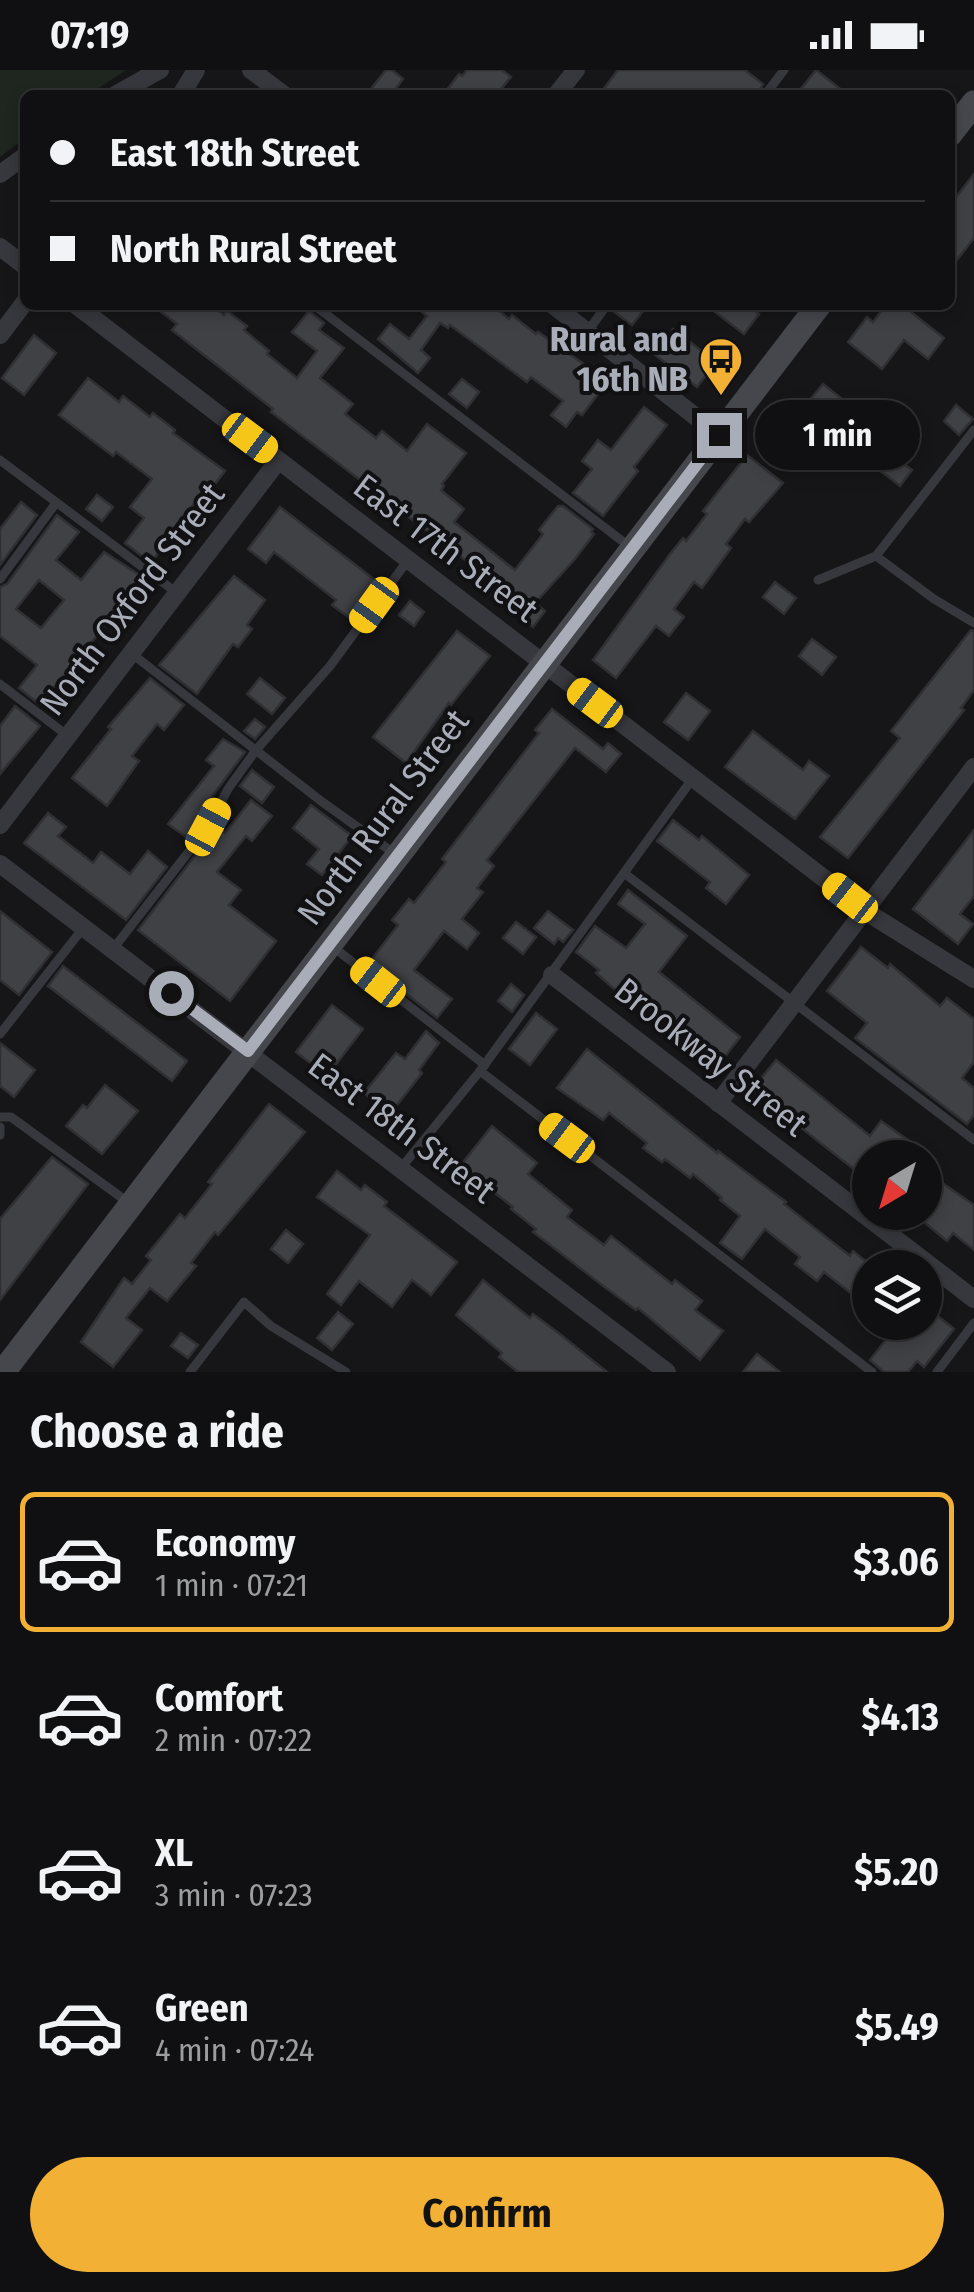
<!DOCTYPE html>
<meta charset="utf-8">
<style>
:root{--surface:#101012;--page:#1e1e20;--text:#f1f3f6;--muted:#9c9d9f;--line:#303032;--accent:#f2b134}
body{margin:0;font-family:"Fira Sans Condensed",sans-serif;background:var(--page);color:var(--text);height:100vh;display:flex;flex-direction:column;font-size:38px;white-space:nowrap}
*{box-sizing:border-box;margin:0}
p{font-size:32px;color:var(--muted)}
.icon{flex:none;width:55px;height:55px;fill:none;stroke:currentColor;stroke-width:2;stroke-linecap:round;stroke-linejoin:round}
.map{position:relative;height:1302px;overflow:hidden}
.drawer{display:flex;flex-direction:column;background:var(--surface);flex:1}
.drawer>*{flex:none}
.banner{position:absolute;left:20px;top:20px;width:935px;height:220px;border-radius:15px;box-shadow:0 5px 15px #0003,0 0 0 2px var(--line);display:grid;align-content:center;height:220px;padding:0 30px;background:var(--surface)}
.needle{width:65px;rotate:218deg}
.fabs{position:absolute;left:852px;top:1070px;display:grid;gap:20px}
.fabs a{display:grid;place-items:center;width:90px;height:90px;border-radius:50%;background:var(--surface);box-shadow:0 5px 15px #0003,0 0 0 2px var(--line);font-size:50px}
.end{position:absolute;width:45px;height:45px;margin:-22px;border:12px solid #a8adb8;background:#111;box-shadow:0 0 0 5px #111}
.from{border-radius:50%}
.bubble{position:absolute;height:70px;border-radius:35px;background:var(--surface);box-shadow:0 5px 15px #0003,0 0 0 2px var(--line);font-size:32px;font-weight:700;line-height:70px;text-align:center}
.car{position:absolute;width:30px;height:60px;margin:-30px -15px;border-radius:12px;box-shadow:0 0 8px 2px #0007;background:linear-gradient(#f5c518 24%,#345 0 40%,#f5c518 0 76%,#345 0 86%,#f5c518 0)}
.banner b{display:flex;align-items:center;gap:35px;height:95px;font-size:38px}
.banner b+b{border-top:2px solid var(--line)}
.banner i{width:25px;height:25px;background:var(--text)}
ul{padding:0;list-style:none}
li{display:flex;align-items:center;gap:30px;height:140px;margin:0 20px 15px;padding:0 10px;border:5px solid transparent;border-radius:15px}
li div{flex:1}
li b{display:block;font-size:38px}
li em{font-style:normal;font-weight:700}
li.selected{border-color:var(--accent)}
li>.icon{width:90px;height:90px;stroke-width:1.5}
h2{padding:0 30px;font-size:45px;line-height:120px}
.primary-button{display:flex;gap:20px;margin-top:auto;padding:20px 30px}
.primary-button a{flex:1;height:115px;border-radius:60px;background:var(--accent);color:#111;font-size:40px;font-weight:700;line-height:115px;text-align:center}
.status{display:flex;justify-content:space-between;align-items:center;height:70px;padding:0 50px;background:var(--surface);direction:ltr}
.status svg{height:28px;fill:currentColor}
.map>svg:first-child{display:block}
.green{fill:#1e261f}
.building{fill:#404145;stroke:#303034;stroke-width:2.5;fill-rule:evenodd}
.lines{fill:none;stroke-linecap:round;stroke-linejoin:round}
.lane{stroke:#37383d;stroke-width:9}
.street{stroke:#37383d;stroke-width:18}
.secondary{stroke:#45474d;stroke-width:25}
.route{stroke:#a8adb8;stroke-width:12}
.labels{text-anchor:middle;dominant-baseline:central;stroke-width:8;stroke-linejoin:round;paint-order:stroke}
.poi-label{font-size:35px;font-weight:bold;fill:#a8adb8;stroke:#111113;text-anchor:end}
.street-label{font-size:35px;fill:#a8adb8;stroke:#111113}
</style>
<div class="status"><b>07:19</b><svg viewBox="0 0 49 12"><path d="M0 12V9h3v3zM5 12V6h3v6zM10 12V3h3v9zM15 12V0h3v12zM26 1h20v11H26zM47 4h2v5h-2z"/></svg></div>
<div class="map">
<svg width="974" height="1302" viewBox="0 0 974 1302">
<rect width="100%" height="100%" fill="#161618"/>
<!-- green -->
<path class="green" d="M0 0H126L88 25H25V68L0 87Z"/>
<!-- building -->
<g class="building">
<path d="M386 0H392L403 9 391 25H366Z"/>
<path d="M467 0H502L511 7 496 25H443L459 4 462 6Z"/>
<path d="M618 0H745L763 14 757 25H599Z"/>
<path d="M816 0 848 25H796Z"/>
<path d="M974 104V168L950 199V135Z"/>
<path d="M152 235H211L224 245 227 241 247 256 244 260 269 281 267 284 297 308 317 281 292 262 309 241 324 253 319 260 344 278 320 308 353 334 345 344 376 368 382 361 407 381 427 354 466 383 442 414 444 416 441 420 464 439 454 452 515 500 543 464 539 460 558 436H563L593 459 591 462 594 464 575 489 535 533 545 541 533 557 491 525 498 515 271 342 273 339 172 260 177 254Z"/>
<path d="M414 235H492L509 249 512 245 536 264 538 262 608 311 582 345 577 342 566 357 551 345 563 331 531 307 527 312 450 255 448 258 440 253 421 280 430 288 418 303 378 269 390 254 409 269 427 246Z"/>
<path d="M615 235H635L643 241 632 255 613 241Z"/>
<path d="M706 235H748L759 244 744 264Z"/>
<path d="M886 235H902L944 268 928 289 904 270 882 299 848 272 867 247 873 252Z"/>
<path d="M673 259 716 292 697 317 654 284Z"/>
<path d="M34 265 56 283 24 325 2 308Z"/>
<path d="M88 308 119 332 123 326 150 347 153 343 175 360 173 363 225 401 200 433 197 430 151 493 125 473 144 448 130 437 152 409 116 382 113 386 59 345Z"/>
<path d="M462 309 479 322 467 338 449 324Z"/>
<path d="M823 314 861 344 844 366 805 336Z"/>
<path d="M956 335 973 349 959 365 944 351Z"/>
<path d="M644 337 667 355 634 397 638 401 603 446 573 423 592 399 582 391 598 370 611 380Z"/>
<path d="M747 385 783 413 749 452 745 449 726 474 731 478 702 518 694 512 674 539 684 547 669 566 656 556 616 608 593 590 670 484 683 468 686 471 707 444 703 441Z"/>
<path d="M894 386 912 400 900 416 882 402Z"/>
<path d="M97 425 113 437 102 451 86 439Z"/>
<path d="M21 432 37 445 0 495V459Z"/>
<path d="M280 437 379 513 351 549 332 535 336 530 274 482 266 493 248 479Z"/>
<path d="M57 445 79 462 56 490 81 510 104 482 141 506 81 587 39 634 19 618 37 595 0 566V517L7 514ZM39 510 64 530 41 558 16 539Z"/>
<path d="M234 506 265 530 247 555 252 559 238 577 233 574 197 624 159 595Z"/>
<path d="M775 512 796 528 784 544 763 527Z"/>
<path d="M410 531 424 542 414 556 399 545Z"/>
<path d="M971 560 974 561V620L961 638 964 640 848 788 820 767 900 668 891 661Z"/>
<path d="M457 561 490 586 451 635 449 633 406 693 373 667Z"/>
<path d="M812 569 836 587 822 605 799 586Z"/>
<path d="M150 608 184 635 164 660 157 654 132 686 139 691 107 736 72 708 111 659 108 657Z"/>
<path d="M260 608 285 628 272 644 247 624Z"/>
<path d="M686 623 710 641 688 670 664 652Z"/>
<path d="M15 636 40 656 0 704V656Z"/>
<path d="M552 639 603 679 608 673 621 684 606 702 575 678 487 790 494 796 477 818 483 822 462 849 479 863 467 879 444 861 414 900 452 929 437 948 368 894 398 855 392 850 409 829 414 833 446 792 442 789 539 663 535 660Z"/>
<path d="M255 649 265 657 255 669 244 661Z"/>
<path d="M753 661 803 700 809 691 829 706 795 749 725 697Z"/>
<path d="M223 669 245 682 201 741 204 747 189 769 168 754 214 696 206 690Z"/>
<path d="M252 700 274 717 262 733 240 716Z"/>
<path d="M251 730 272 746 252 771 246 766 217 802 241 820 229 835 276 871 230 931 138 860 217 757 225 763Z"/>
<path d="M311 735 352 766 322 805 307 794 319 779 293 758Z"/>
<path d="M48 743 66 757 58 766 93 793 101 782 130 804 148 781 167 797 126 850 24 773Z"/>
<path d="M673 750 699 770 702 766 749 805 726 834 706 818 710 812 657 771Z"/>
<path d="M974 760V826L960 844 973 854 958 874 913 839Z"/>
<path d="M628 820 687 866 659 902 740 967 717 997 698 983 701 979 644 934 640 939 620 924 596 903 599 900 576 882 595 856 626 878 645 854 618 834Z"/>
<path d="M0 841 52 882 19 925 0 910Z"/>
<path d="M548 841 573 860 563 872 558 868 554 874 534 858Z"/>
<path d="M516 852 536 867 523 884 503 868Z"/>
<path d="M861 877 888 898 890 894 940 936 947 928 974 949V992L962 1008 974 1018V1045L967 1054 855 968 867 953 827 921Z"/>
<path d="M63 896 187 991 172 1011 48 916Z"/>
<path d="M511 914 524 925 512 942 498 931Z"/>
<path d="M332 935 363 959 327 1006 296 982Z"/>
<path d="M536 943 557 959 530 995 509 979Z"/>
<path d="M426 961 439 973 419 1000 422 1003 390 1044 364 1023 396 983 405 989Z"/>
<path d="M0 973 35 1000 14 1027 0 1016Z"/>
<path d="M587 979 717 1083 718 1081 786 1132 784 1134 850 1186 853 1181 873 1197 870 1198 852 1224 824 1202 817 1211 795 1194 800 1187 765 1159 742 1189 720 1173 740 1146 720 1130 722 1128 693 1104 690 1108 665 1089 662 1092 643 1078 647 1073 609 1043 603 1050 557 1018Z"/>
<path d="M776 990 870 1066 881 1051 933 1088H870V1112L770 1033 768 1036 750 1022Z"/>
<path d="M105 1015 138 1041 102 1084 66 1056 83 1035 87 1038Z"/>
<path d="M269 1034 305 1062 218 1165 215 1162 191 1193 196 1196 167 1231 150 1218 126 1248 142 1260 113 1297 81 1272 124 1208 132 1214 151 1190 146 1186 180 1144 185 1148 212 1114 208 1112Z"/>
<path d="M492 1056 537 1093 528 1104 572 1140 567 1147 604 1175 611 1166 672 1214 675 1210 702 1231 695 1240 723 1261 700 1290 638 1238 636 1240 606 1218 533 1162 536 1159 511 1139 513 1137 460 1096Z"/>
<path d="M52 1087 88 1114 0 1230V1149Z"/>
<path d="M337 1101 361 1120 365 1115 387 1132 384 1136 457 1192 431 1225 412 1210 392 1237 359 1211 341 1235 327 1224 370 1165 317 1127Z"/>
<path d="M925 1101 974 1135V1180L953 1163 947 1171 925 1153Z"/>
<path d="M286 1160 303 1174 288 1193 271 1179Z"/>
<path d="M483 1210 530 1248 533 1244 561 1265 607 1302H518L499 1287 502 1283 456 1245Z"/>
<path d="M925 1236 954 1259 924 1297 917 1291 908 1302H884L870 1290 888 1267 870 1252H925Z"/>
<path d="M338 1242 353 1254 332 1280 317 1268Z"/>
<path d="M181 1263 198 1275 188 1288 171 1276Z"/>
<path d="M757 1284 780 1302H743Z"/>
</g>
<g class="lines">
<!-- lane -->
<g class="lane">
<path d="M765 25 784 0"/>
<path d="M314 235 630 477"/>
<path d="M587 262 607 235"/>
<path d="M0 390 177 523"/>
<path d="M876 486 934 529 974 553"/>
<path d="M0 509 56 433"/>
<path d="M818 510 876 486 974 360"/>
<path d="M131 583 321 731 395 784"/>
<path d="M0 614 68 666"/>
<path d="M624 803 974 1070"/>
<path d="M333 877 485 995"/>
<path d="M113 879 208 757 228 719 256 680 330 596 408 490"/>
<path d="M0 964 84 857"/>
<path d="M480 1001 872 1302"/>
<path d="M0 1047H11L129 1133"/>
<path d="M0 1057V1065"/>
<path d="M401 1098 480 1001 693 708"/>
<path d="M190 1302 244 1232 271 1256 346 1302"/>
<path d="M937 1302 974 1253"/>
</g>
<!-- street -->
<g class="street">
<path d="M251 0 284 25"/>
<path d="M115 25 160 0"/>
<path d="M181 25 196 0"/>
<path d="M556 25 576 0"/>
<path d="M0 104 25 86"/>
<path d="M0 177 25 196"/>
<path d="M76 235 873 846 974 909"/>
<path d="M553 235 719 365"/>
<path d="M0 265 25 232"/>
<path d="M0 755 278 391"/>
<path d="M0 794 667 1302"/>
<path d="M552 905 974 1229"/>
<path d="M718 1033 974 697"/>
</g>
<!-- secondary -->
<g class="secondary">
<path d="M950 64 974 33"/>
<path d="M3 1302 819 235"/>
</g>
</g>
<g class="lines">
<!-- route -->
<path class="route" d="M171 923 248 981 719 365"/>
</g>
<!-- icons -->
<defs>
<g id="bus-pin" transform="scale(2.25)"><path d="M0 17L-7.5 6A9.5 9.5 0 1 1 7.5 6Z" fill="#f2b134" stroke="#111113"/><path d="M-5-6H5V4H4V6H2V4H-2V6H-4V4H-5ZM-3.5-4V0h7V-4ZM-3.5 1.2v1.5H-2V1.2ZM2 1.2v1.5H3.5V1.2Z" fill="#111"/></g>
</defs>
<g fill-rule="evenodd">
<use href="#bus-pin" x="721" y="289"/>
</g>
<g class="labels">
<!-- poi labels -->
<g class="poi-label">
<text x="688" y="269">Rural and<tspan x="688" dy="40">16th NB</tspan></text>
</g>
<!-- street labels -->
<g class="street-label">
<text transform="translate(446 478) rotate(37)">East 17th Street</text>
<text transform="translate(132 529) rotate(-53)">North Oxford Street</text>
<text transform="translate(383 747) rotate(-53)">North Rural Street</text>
<text transform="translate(711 987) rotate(38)">Brookway Street</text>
<text transform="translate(402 1058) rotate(37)">East 18th Street</text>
</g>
</g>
</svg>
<div class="fabs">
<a><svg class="needle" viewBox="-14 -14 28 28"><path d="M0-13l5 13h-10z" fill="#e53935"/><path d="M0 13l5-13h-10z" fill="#9c9d9f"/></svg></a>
<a><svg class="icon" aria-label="layers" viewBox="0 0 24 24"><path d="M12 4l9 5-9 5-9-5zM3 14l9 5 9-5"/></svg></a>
</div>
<i class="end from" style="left:171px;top:923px"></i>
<i class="end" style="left:719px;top:365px"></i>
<div class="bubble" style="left:755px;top:330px;width:165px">1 min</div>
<i class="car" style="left:250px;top:368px;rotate:127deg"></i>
<i class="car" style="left:374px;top:535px;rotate:216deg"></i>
<i class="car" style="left:595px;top:633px;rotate:307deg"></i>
<i class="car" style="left:208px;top:757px;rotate:28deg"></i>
<i class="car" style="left:850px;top:828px;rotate:308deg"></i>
<i class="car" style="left:378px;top:912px;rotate:308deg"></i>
<i class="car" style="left:567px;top:1068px;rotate:307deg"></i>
<div class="banner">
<b><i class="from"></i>East 18th Street</b>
<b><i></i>North Rural Street</b>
</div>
</div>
<section class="drawer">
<h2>Choose a ride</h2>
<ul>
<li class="selected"><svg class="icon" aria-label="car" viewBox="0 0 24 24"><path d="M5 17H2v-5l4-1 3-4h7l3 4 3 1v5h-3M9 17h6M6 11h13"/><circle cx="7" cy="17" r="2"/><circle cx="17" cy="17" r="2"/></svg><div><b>Economy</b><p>1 min · 07:21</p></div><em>$3.06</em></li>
<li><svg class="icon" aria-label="car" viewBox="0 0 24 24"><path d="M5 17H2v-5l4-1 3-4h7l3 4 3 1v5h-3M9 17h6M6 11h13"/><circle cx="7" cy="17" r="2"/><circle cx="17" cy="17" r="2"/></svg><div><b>Comfort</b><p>2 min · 07:22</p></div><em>$4.13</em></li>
<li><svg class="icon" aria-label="car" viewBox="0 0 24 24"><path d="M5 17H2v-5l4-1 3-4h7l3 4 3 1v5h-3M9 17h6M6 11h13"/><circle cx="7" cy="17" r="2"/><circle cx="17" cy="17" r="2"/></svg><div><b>XL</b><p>3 min · 07:23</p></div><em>$5.20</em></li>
<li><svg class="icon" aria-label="car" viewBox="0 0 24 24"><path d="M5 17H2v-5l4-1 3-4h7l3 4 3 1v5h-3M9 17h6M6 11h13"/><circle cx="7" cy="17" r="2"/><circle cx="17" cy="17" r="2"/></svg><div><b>Green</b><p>4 min · 07:24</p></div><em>$5.49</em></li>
</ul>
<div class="primary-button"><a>Confirm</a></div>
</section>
